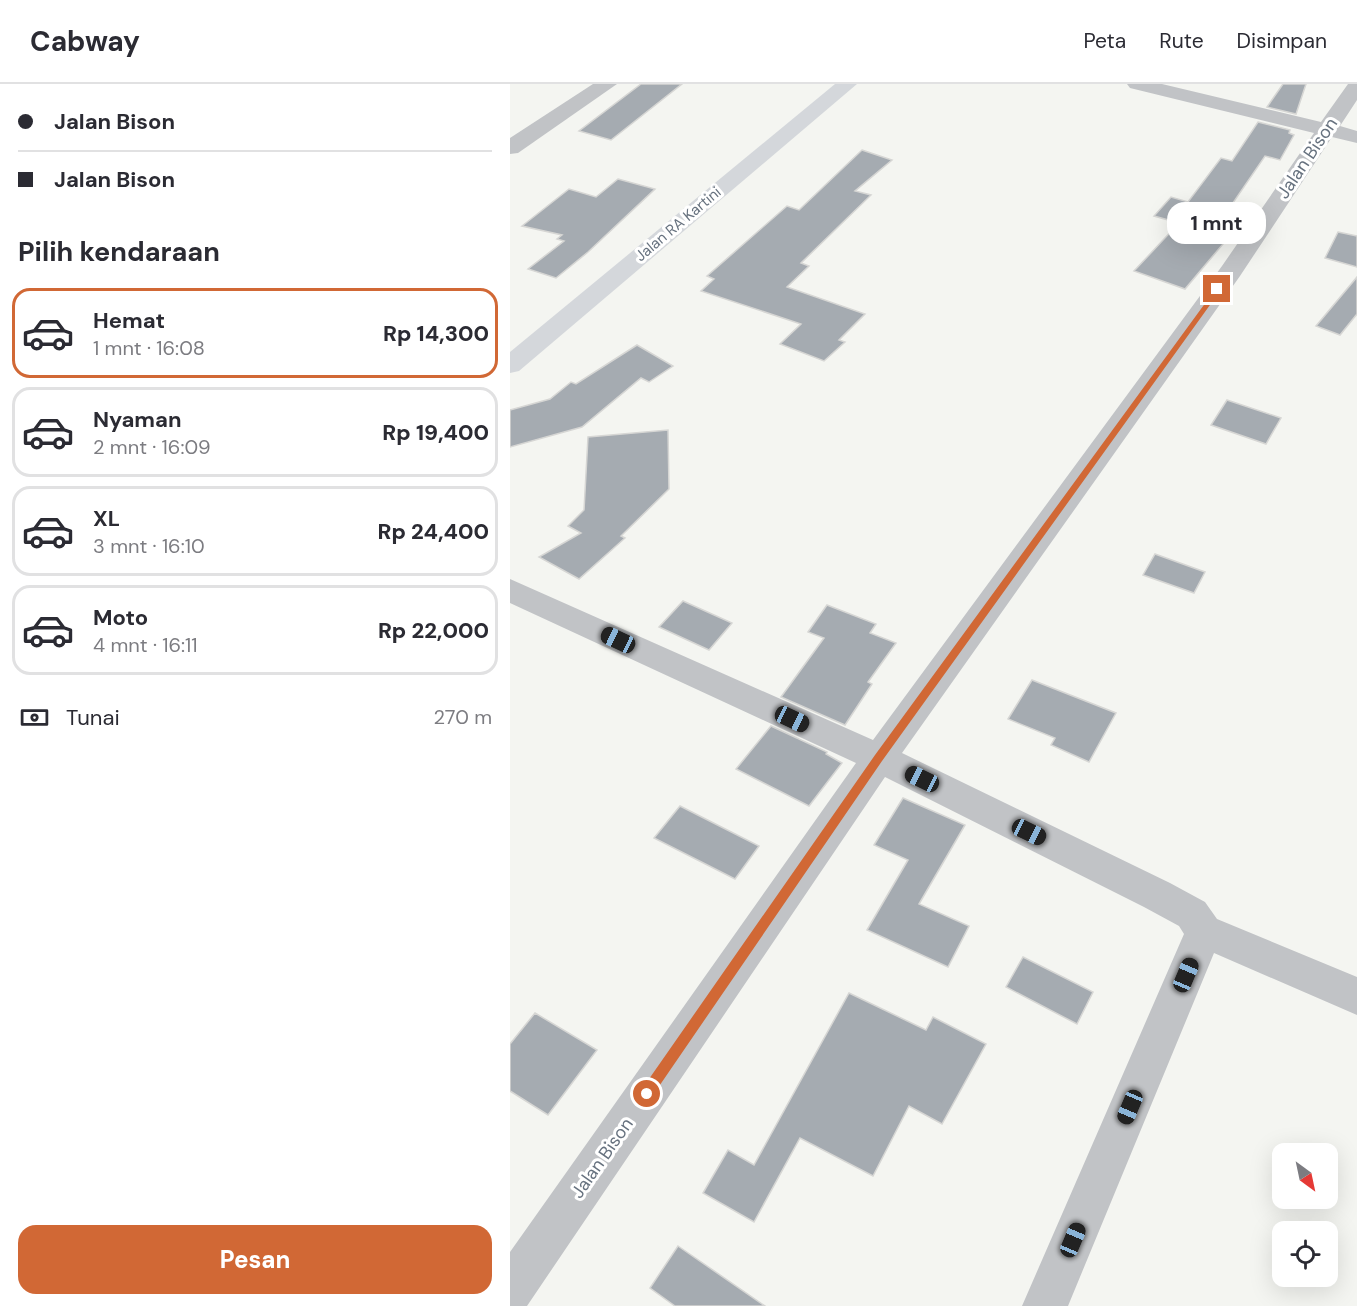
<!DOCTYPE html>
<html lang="id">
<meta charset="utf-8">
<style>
:root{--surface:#fff;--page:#f7f7f7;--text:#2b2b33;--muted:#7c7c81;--line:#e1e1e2;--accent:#d16835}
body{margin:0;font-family:"DM Sans",sans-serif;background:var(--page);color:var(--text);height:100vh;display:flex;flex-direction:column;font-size:22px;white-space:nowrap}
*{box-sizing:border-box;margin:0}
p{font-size:20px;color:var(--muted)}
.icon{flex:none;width:33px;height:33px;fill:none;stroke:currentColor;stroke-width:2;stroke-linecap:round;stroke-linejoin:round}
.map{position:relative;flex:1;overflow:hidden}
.sheet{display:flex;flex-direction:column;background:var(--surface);width:510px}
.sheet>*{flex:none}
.hud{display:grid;align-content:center;height:132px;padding:0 18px;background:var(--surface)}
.needle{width:39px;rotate:147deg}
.controls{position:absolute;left:762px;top:1059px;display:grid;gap:12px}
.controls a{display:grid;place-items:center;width:66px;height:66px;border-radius:12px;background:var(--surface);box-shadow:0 6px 24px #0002;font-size:30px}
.end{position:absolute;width:27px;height:27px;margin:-14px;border:8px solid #d16835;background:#fff;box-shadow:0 0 0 3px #fff}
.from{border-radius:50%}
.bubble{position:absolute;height:42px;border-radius:18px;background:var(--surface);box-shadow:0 6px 24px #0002;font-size:20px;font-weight:800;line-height:42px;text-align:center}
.car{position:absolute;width:18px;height:36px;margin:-18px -9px;border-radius:8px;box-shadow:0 0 4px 2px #0007;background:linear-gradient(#222 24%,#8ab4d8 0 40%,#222 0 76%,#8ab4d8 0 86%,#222 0)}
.hud b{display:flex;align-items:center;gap:21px;height:57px;font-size:22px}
.hud b+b{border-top:2px solid var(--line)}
.hud i{width:15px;height:15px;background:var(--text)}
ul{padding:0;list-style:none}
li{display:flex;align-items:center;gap:18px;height:90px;margin:0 12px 9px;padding:0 6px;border:3px solid var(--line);border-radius:18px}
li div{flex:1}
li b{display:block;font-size:22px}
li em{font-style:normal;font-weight:800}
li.active{border-color:var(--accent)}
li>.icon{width:54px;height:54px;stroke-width:1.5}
h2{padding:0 18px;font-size:27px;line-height:72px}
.pay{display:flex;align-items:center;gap:15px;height:66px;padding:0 18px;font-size:22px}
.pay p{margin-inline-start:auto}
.primary-button{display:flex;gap:12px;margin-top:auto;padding:12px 18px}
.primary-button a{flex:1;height:69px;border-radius:18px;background:var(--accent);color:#fff;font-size:24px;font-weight:800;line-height:69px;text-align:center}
header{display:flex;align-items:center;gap:36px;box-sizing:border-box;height:84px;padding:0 30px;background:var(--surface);border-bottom:2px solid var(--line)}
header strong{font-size:28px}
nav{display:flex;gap:33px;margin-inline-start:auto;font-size:21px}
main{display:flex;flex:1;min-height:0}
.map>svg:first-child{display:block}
.building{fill:#a5abb1;stroke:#d6d6d4;stroke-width:1.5}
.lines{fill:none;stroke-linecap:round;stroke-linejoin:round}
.minor{fill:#c1c3c6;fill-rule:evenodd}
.major{fill:#d4d7db;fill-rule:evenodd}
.route{fill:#d16835}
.labels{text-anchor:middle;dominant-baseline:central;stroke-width:6;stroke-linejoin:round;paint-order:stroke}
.far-street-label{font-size:15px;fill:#67727f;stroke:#fff}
.street-label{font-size:18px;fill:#67727f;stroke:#fff}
</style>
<header>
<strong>Cabway</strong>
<nav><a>Peta</a><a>Rute</a><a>Disimpan</a></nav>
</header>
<main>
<section class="sheet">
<div class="hud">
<b><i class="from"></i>Jalan Bison</b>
<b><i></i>Jalan Bison</b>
</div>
<h2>Pilih kendaraan</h2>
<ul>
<li class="active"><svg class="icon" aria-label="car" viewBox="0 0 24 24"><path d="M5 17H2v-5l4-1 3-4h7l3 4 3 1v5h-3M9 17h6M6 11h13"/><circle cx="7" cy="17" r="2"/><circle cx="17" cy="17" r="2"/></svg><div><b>Hemat</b><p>1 mnt · 16:08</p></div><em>Rp 14,300</em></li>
<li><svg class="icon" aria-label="car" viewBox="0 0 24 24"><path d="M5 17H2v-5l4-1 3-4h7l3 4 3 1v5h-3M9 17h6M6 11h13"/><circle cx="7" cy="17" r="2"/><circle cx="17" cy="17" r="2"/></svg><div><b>Nyaman</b><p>2 mnt · 16:09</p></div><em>Rp 19,400</em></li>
<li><svg class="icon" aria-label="car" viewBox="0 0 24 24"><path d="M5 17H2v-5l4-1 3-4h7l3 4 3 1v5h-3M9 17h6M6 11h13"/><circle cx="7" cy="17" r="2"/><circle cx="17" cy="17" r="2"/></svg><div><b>XL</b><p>3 mnt · 16:10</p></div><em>Rp 24,400</em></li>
<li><svg class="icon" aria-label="car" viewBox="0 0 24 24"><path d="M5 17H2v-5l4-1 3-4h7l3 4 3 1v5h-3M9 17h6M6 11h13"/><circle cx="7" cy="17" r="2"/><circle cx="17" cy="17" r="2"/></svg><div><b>Moto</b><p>4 mnt · 16:11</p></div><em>Rp 22,000</em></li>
</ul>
<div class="pay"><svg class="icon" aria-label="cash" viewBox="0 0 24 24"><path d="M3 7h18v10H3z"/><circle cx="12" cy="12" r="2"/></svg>Tunai<p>270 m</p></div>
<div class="primary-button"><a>Pesan</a></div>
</section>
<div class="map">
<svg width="847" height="1222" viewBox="0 0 847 1222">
<rect width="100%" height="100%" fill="#f4f5f1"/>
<!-- building -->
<g class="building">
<path d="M131 0H172L101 56 69 47Z"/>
<path d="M773 0H796L786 30 757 23Z"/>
<path d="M748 38 780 46 779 49 784 51 770 76 755 72 716 129 741 136 727 157 718 154 675 205 624 187 669 139 644 132 661 113 678 118 711 74 722 77Z"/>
<path d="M352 66 382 76 345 107 361 111 291 179 299 182 277 203 355 230 329 256 335 258 314 277 270 260 291 240 191 207 204 195 197 192 277 122 289 126Z"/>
<path d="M108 95 145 105 78 168 46 194 18 185 54 157 47 155 52 151 12 142 59 105 86 113Z"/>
<path d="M828 148 847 152V183L815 174Z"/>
<path d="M847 193V230L830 251 806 242Z"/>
<path d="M127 261 163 282 139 298 131 294 72 343 0 363V326L40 315 61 298 66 300Z"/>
<path d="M717 316 771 334 756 360 701 341Z"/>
<path d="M158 346 159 405 111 452 115 454 69 495 29 473 71 449 58 442 74 426 78 353Z"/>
<path d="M645 470 695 488 684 509 633 491Z"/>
<path d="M173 517 222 539 199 566 149 543Z"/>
<path d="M317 521 366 540 360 549 386 559 358 598 362 600 335 641 271 613 314 554 298 548Z"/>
<path d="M522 596 606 629 579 678 541 661 545 654 498 635Z"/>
<path d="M261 642 317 668 316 670 332 679 299 722 226 685Z"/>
<path d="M393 714 455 741 409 820 459 842 438 883 357 846 398 776 364 761Z"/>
<path d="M170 722 249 762 225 795 144 754Z"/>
<path d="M513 873 583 908 567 940 496 903Z"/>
<path d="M339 909 416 946 423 933 476 960 432 1040 399 1022 363 1092 290 1054 244 1138 193 1109 218 1066 244 1081Z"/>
<path d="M25 929 87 966 38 1031 0 1007V960Z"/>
<path d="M168 1162 255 1222H165L140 1204Z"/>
</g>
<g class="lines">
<!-- minor -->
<g class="minor">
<path d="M83 0H107L8 69 0 70V54Z"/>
<path d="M617 0H652L811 38 838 0H847V16L830 42 847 47V59L822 53 730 192 392 669 660 799 695 818 707 835 847 893V931L704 869 558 1222H512L674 850 669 842 634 823 375 693 17 1222H0V1168L346 679 0 519V495L363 656 712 182 804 49 620 4Z"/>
</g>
<!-- major -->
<path class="major" d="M325 0H347L9 287 0 289V268Z"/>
</g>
<!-- route -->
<path class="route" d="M707 203 710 207 372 677 141 1014H132V1005L365 671Z"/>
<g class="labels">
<!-- far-street labels -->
<g class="far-street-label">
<text transform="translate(168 140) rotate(-40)">Jalan RA Kartini</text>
</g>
<!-- street labels -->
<g class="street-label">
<text transform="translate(797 74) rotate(-56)">Jalan Bison</text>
<text transform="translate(92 1074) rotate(-55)">Jalan Bison</text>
</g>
</g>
</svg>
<div class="controls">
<a><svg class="needle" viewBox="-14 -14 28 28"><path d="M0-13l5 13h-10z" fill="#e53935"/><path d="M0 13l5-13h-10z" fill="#7c7c81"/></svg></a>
<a><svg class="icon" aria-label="locate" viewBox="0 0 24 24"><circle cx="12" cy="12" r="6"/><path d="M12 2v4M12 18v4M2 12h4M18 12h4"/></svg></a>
</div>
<i class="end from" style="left:137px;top:1010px"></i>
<i class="end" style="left:707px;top:205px"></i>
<div class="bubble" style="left:657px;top:118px;width:99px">1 mnt</div>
<i class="car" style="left:108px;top:556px;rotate:295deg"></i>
<i class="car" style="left:282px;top:635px;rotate:115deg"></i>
<i class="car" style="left:412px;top:695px;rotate:296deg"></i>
<i class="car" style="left:519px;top:748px;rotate:116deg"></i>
<i class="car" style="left:676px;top:891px;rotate:23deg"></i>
<i class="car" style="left:620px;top:1023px;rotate:203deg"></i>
<i class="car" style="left:563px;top:1156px;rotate:23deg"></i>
</div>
</main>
